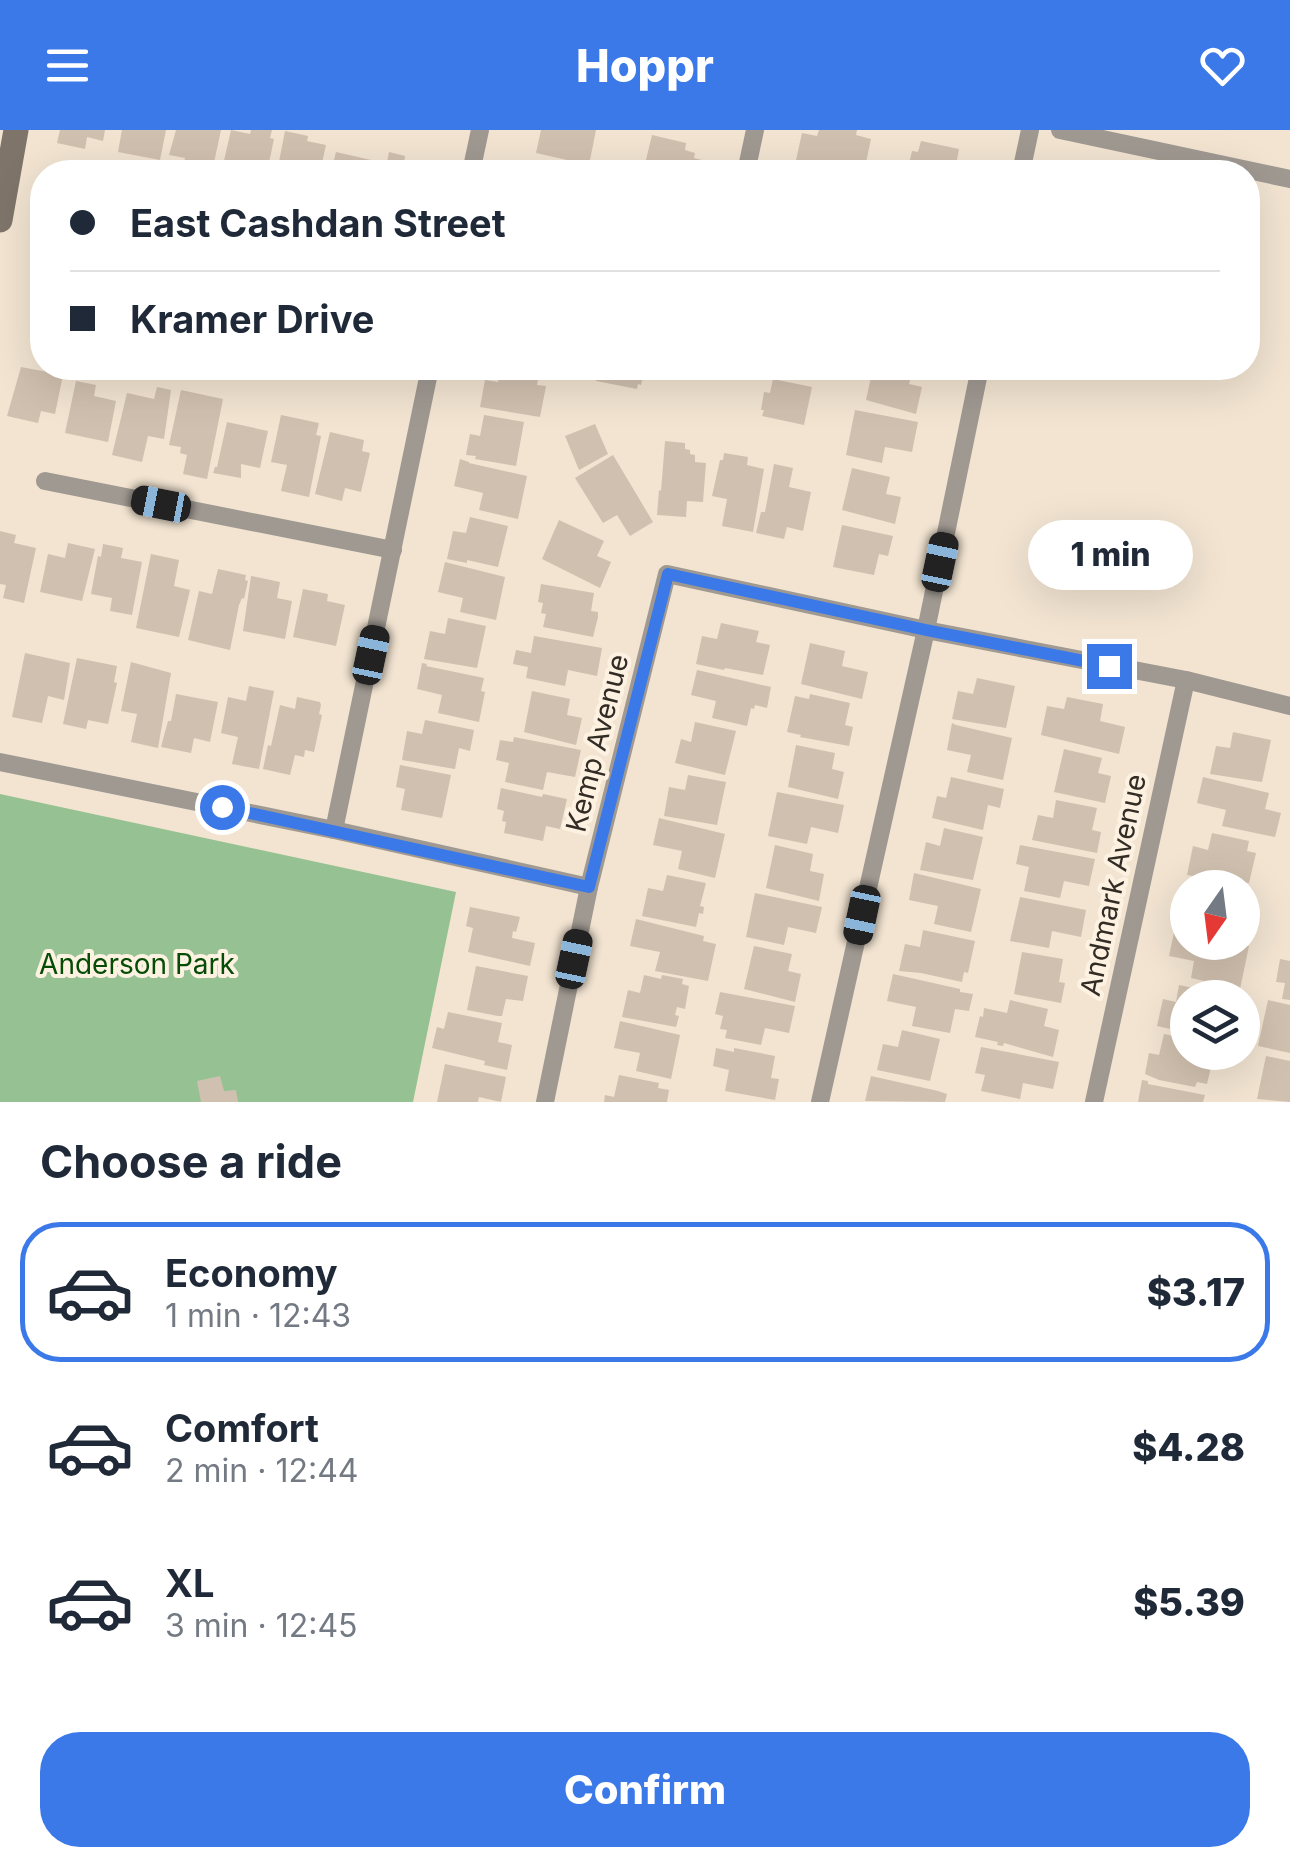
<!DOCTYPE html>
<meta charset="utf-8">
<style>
:root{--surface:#fff;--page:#f6f6f7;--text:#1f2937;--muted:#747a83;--line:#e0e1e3;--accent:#3c79e8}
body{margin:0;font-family:Inter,sans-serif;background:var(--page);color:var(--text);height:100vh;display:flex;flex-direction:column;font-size:38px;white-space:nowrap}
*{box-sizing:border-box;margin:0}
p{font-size:32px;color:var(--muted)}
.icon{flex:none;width:55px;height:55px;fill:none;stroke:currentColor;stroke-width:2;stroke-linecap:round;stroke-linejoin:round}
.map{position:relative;height:972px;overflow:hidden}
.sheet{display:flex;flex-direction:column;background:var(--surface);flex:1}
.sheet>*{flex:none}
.guide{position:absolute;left:30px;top:30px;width:1230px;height:220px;border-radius:40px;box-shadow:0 10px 40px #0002;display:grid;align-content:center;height:220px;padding:0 40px;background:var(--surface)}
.needle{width:65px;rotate:194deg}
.tools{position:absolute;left:1170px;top:740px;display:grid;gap:20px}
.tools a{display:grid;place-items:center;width:90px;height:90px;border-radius:50%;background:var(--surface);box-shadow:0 10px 40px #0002;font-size:50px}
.end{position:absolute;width:45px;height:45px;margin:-22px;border:12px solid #3c79e8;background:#fff;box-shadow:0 0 0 5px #fff}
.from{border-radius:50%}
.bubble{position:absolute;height:70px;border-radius:35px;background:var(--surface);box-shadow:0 10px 40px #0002;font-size:32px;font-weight:800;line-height:70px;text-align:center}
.car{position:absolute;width:30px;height:60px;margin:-30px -15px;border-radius:12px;box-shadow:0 0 8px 2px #0007;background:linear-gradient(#222 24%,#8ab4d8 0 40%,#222 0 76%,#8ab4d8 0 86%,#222 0)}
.guide b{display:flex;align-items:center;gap:35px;height:95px;font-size:38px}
.guide b+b{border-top:2px solid var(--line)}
.guide i{width:25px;height:25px;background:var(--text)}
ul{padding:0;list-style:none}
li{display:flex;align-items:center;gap:30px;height:140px;margin:0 20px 15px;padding:0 20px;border:5px solid transparent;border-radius:40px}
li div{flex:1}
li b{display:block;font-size:38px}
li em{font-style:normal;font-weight:800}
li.on{border-color:var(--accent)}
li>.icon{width:90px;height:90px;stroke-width:1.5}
h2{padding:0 40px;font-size:45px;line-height:120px}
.action{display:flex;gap:20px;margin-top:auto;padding:20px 40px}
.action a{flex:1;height:115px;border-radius:40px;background:var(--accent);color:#fff;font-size:40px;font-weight:800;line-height:115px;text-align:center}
header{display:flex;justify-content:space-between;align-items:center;height:130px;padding:0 40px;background:var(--accent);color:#fff;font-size:45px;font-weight:800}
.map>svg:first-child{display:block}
.green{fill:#96c193}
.building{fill:#d0c0af}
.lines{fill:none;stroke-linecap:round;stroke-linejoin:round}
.street{stroke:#a09992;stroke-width:18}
.secondary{stroke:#7e7469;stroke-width:25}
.route{stroke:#3c79e8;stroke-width:12}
.labels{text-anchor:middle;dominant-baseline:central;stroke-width:8;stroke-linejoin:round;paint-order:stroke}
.street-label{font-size:28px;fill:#322c25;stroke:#fdf2e2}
.park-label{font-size:28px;fill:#054c07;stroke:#fdf2e2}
</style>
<header><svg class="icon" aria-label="menu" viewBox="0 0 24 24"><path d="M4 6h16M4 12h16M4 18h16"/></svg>Hoppr<svg class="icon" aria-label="heart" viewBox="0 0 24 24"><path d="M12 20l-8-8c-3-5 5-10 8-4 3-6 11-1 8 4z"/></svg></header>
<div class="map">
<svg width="1290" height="972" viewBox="0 0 1290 972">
<rect width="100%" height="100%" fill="#f2e4d1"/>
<!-- green -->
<path class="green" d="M0 664 456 762 413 972H0Z"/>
<!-- building -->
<g class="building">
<path d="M60 0H105L103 11 87 7 85 19 57 13Z"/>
<path d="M122 0H166L160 30 118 22Z"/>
<path d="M176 0H221L212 42H182L185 28 169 25Z"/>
<path d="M231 0 250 4 251 0H272L270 8 274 9 267 42H240L241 39 223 35Z"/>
<path d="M541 0H596L589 35 536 23Z"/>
<path d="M819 0H857L856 5 871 9 864 42 804 30H796L802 3 817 6Z"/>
<path d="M285 1 308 6 307 11 326 15 320 42H277Z"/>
<path d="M652 5 686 13 685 20 695 23 694 28 702 30 699 42H643Z"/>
<path d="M921 11 959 19 956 35 968 38 967 42H907L912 21 918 22Z"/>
<path d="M336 22 380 32 378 42H331Z"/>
<path d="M389 22 405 26 404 33 422 38 421 42H385Z"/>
<path d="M535 31 581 41V42H533Z"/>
<path d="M21 237 63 245 55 284 41 281 38 293 7 286Z"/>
<path d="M501 238 539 244 537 255 546 256 540 287 480 277 485 250 498 252Z"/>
<path d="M598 238H645L641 255 638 254 637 259 596 251Z"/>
<path d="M770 238H815L812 249Z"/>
<path d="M873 238H913L909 254 922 257 916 284 866 270Z"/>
<path d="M773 249 812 257 804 295 762 286 764 280H761L764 262 770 263Z"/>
<path d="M76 251 96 255 94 266 116 271 108 312 65 303Z"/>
<path d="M157 257 171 260 164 309 148 306 142 332 112 325 127 263 154 269Z"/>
<path d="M181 260 223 269 207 349 183 344 187 325 180 323 181 317 169 315Z"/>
<path d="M855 280 918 292 912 322 885 317 882 333 846 325Z"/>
<path d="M281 285 319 293 316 305 321 306 309 367 281 361 287 335 271 332Z"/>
<path d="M484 285 524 292 516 336 475 329 476 326 466 325 470 304 480 306Z"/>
<path d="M227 292 268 301 260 338 241 334V348L213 343 215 337H217Z"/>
<path d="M595 294 608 324 579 340 565 306Z"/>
<path d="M330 302 364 310 362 321 370 323 361 362 345 358 342 371 315 364Z"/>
<path d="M665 311 685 313V319L690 320V324L695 325V332L706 333 703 372 687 371 686 387 657 385 659 360 661 361Z"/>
<path d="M724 323 748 327 747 335 764 339 753 402 722 396 727 369 712 366 720 330H723Z"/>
<path d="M613 325 653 392 630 406 617 385 603 393 575 348Z"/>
<path d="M460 329 469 332V333L527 346 518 389 479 380 483 363 454 356Z"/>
<path d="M774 334 793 338 789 357 811 362 803 401 787 397 784 409 756 403 761 382H765Z"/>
<path d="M852 338 890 347 886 364 901 367 895 394 842 380Z"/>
<path d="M470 387 508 396 498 437 467 430V433L447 429 453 401 466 403Z"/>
<path d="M559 390 604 411 597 426 611 432 600 458 542 429Z"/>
<path d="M842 395 893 406 888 426 879 424 874 445 833 437Z"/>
<path d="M0 401 16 405 14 413 36 418 24 473 3 468 6 455 0 454Z"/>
<path d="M68 413 95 419 82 471 40 462 48 424 65 428Z"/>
<path d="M103 414 123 418 121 428 142 432 132 485 110 481 112 468 91 464 98 426 101 427Z"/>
<path d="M151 424 179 430 174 456 190 460 179 507 136 498Z"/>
<path d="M445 432 505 447 496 490 460 482 463 468 438 462Z"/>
<path d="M218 439 246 445 245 450 248 451 244 469 242 468 239 475 230 520 188 510 199 461 212 464Z"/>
<path d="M251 446 280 452 277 468 292 471 285 509 243 501Z"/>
<path d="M541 454 594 463 591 481 598 482V487L593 507 543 497 546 484 541 483 543 473 538 472Z"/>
<path d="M303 459 328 464 327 471 345 475 336 516 293 507Z"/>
<path d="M448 488 486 496 477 538 424 529 430 501 445 504Z"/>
<path d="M721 493 759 501 756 512 770 515 763 545 725 538 724 540 696 534 702 506 717 509Z"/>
<path d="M534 506 602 518 597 546 568 540 565 556 526 548 528 537 513 534 516 520 531 523Z"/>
<path d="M810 513 845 521 842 536 868 542 862 569 801 554Z"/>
<path d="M25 523 70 533 64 570 48 566 42 593 12 587Z"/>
<path d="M77 528 117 536 114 552 117 553 108 594 88 590 86 599 63 594Z"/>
<path d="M131 532 171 543 158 618 131 612 137 584 121 581Z"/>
<path d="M422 533 427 534 426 536 484 548 481 561 485 562 479 592 438 583 442 565 417 559Z"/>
<path d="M697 540 771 557 767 578 755 575 754 579 751 578 747 596 712 588 716 571 691 565Z"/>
<path d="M977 548 1015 556 1006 598 952 589 958 561 973 564Z"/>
<path d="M249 556 274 561 259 639 232 634 238 607 221 603 228 567 246 571Z"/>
<path d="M532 561 570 569 567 585 582 588 576 615 524 602Z"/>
<path d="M176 564 218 572 210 612 194 608 191 623 161 617 168 591H171Z"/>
<path d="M810 564 850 573 845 595 853 597 849 616 800 607 801 605 787 602 795 566 809 569Z"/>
<path d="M297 567 320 572 321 575 319 584 322 585 314 622 305 620 304 627 295 625 290 645 263 639 268 615 271 616 280 575 295 579Z"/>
<path d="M1067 567 1103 574 1100 591 1125 597 1119 624 1041 605 1047 576 1064 579Z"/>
<path d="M425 590 474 600 470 621 459 618 455 639 402 630 407 601 422 604Z"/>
<path d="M695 592 736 601 725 645 675 633 681 609 691 612Z"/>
<path d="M952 593 956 595 1012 608 1003 650 967 642 971 625 947 620Z"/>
<path d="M1233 602 1271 610 1262 652 1210 644 1216 616 1230 618Z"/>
<path d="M514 607 581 620 575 647 547 642 543 660 505 652 509 633 496 630 500 610 513 612Z"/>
<path d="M796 615 835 623 832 639 844 642 838 669 788 657Z"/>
<path d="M1064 619 1102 628 1098 643 1111 646 1105 673 1054 662Z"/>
<path d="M400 635 451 645 442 688 401 680 405 659 396 657Z"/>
<path d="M688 645 726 652 717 695 664 686 669 657 685 660Z"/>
<path d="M951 647 1004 659 1000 678 988 675 983 700 932 688 937 666 946 668Z"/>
<path d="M1203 647 1269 663 1265 679 1281 683 1275 707 1222 696 1226 680 1197 673Z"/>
<path d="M501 658 542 667 543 664 567 669 560 699 546 696 543 711 504 703 506 692 502 691 504 681 497 679Z"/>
<path d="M777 662 844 675 838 703 811 697 807 714 768 706Z"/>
<path d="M1056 670 1097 678 1092 700 1101 702 1097 723 1032 710 1038 685 1053 688Z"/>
<path d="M659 688 725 704 715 748 678 739 682 721 653 715Z"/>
<path d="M944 698 983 707 973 750 920 740 926 712 940 716Z"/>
<path d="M1212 703 1249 711 1247 721 1256 723 1249 753 1241 752V754L1187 745 1193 716 1208 720Z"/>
<path d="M775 715 813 724 810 741 824 744 819 771 766 758Z"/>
<path d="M1020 715 1095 729 1089 756 1064 751 1060 768 1024 761 1029 737 1016 734Z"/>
<path d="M914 743 981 759 971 802 934 794 938 776 909 770Z"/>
<path d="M667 745 706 753 700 776 704 777 703 784 699 783 696 797 642 786 648 758 663 761Z"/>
<path d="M755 763 822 777 816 803 788 797 784 815 746 807Z"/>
<path d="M1020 767 1086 780 1081 807 1052 801 1049 818 1010 811Z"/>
<path d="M470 777 520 787 516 802 513 801 512 808 535 813 530 836 468 822 473 798 466 796Z"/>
<path d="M636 789 704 806 703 811 716 814 708 851 655 841 660 822 630 816Z"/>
<path d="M1175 798 1188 803V812H1232L1249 816 1240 859 1191 848 1194 831 1169 826Z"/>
<path d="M923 800 975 811 968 843 964 842 962 852 921 843 899 841 905 814 920 817Z"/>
<path d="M754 816 792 824 788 841 801 844 795 872 744 859Z"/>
<path d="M1022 822 1063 829 1059 852 1065 853 1061 873 1014 864Z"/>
<path d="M1280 829 1290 831V870L1282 869 1285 853 1276 852Z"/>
<path d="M476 836 528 846 523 871 506 869 502 886H498L467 880Z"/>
<path d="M893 844 960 859V862L973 864 969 881 955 879 950 903 912 896 916 877 887 871Z"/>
<path d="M644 845 661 849 662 845 683 849 682 854 689 856 685 879 677 877 675 885 679 886 676 897 622 887 628 860 640 863Z"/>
<path d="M1179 855 1217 863 1216 868H1188V903L1157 896 1163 869 1176 872Z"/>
<path d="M720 862 795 876 789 903 765 898 761 915 725 908 727 900 720 899 723 886 715 884Z"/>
<path d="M1010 870 1048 879 1044 896 1059 900 1053 927 1004 913 1003 916 997 915 998 912 975 907 980 886 983 887 984 878 1007 883Z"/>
<path d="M1268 870 1290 875V923L1258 916Z"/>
<path d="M448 882 502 893 498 912 512 915 507 940 484 935 485 931 432 918 437 897 444 899Z"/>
<path d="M620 891 680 905 671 949 636 941 640 923 614 918Z"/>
<path d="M902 900 940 909 930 951 877 940 883 914 898 917Z"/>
<path d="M1164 904 1188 909V922H1202L1200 930 1212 933 1207 954 1197 952 1195 957 1159 950 1145 944 1149 923 1159 925Z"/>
<path d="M981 917 1059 932 1053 959 1023 953 1020 969 981 961 985 945 975 943Z"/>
<path d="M716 918 734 922V918L775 926 771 948 779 949 775 970 725 961 729 940 713 936Z"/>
<path d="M1266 926 1290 931V972L1257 969Z"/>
<path d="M445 934 506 947 501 972 479 967 478 972H437Z"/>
<path d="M619 945 659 953 658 958 669 960 667 972H604L605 965 614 967Z"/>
<path d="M220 946 224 961 236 960 238 972H201L197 951Z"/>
<path d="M871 946 938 961 947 964 945 972 865 971Z"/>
<path d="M1142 950 1148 951V954L1205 965 1203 972H1138Z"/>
</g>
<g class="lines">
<!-- street -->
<g class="street">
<path d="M1060 0 1290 49"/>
<path d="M471 42 480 0"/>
<path d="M746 42 755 0"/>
<path d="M1021 42 1030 0"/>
<path d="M45 351 393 420"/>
<path d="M0 632 334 700 589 757"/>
<path d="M334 700 430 238"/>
<path d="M545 972 589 757 667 444 926 500 1186 550 1290 576"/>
<path d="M820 972 926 500 980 238"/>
<path d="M1094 972 1186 550"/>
</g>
<!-- secondary -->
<path class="secondary" d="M0 90 16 0"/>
</g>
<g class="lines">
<!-- route -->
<path class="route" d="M222 677 589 757 668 444 926 500 1109 536"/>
</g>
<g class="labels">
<!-- street labels -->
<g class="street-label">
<text transform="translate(597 613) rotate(-76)">Kemp Avenue</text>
<text transform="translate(1113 755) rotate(-78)">Andmark Avenue</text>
</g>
<!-- park labels -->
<g class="park-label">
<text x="137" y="834">Anderson Park</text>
</g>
</g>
</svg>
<div class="tools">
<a><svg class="needle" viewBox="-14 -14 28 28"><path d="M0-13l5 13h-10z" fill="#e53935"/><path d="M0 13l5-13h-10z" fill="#747a83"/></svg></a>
<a><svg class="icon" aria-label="layers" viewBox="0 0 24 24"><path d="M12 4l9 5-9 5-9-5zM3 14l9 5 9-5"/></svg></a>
</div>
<i class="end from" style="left:222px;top:677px"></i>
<i class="end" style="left:1109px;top:536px"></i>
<div class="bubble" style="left:1028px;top:390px;width:165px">1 min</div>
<i class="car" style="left:161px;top:374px;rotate:281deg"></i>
<i class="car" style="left:940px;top:432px;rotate:12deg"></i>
<i class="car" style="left:371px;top:525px;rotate:12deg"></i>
<i class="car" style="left:862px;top:785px;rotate:192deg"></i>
<i class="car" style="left:574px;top:829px;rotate:12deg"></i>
<div class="guide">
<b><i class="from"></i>East Cashdan Street</b>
<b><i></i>Kramer Drive</b>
</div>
</div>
<section class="sheet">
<h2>Choose a ride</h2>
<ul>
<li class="on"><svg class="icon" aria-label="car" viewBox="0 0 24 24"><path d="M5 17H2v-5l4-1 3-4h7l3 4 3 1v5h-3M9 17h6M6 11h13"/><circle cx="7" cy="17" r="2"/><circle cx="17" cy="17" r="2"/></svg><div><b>Economy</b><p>1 min · 12:43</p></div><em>$3.17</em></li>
<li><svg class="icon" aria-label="car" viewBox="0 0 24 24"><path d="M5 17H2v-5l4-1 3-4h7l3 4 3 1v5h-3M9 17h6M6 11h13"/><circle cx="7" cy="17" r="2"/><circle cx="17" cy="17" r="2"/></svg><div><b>Comfort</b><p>2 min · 12:44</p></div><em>$4.28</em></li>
<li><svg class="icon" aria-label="car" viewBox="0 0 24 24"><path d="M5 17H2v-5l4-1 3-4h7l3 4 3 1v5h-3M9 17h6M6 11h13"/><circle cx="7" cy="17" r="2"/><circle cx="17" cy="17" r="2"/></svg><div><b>XL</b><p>3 min · 12:45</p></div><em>$5.39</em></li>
</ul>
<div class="action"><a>Confirm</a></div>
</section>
